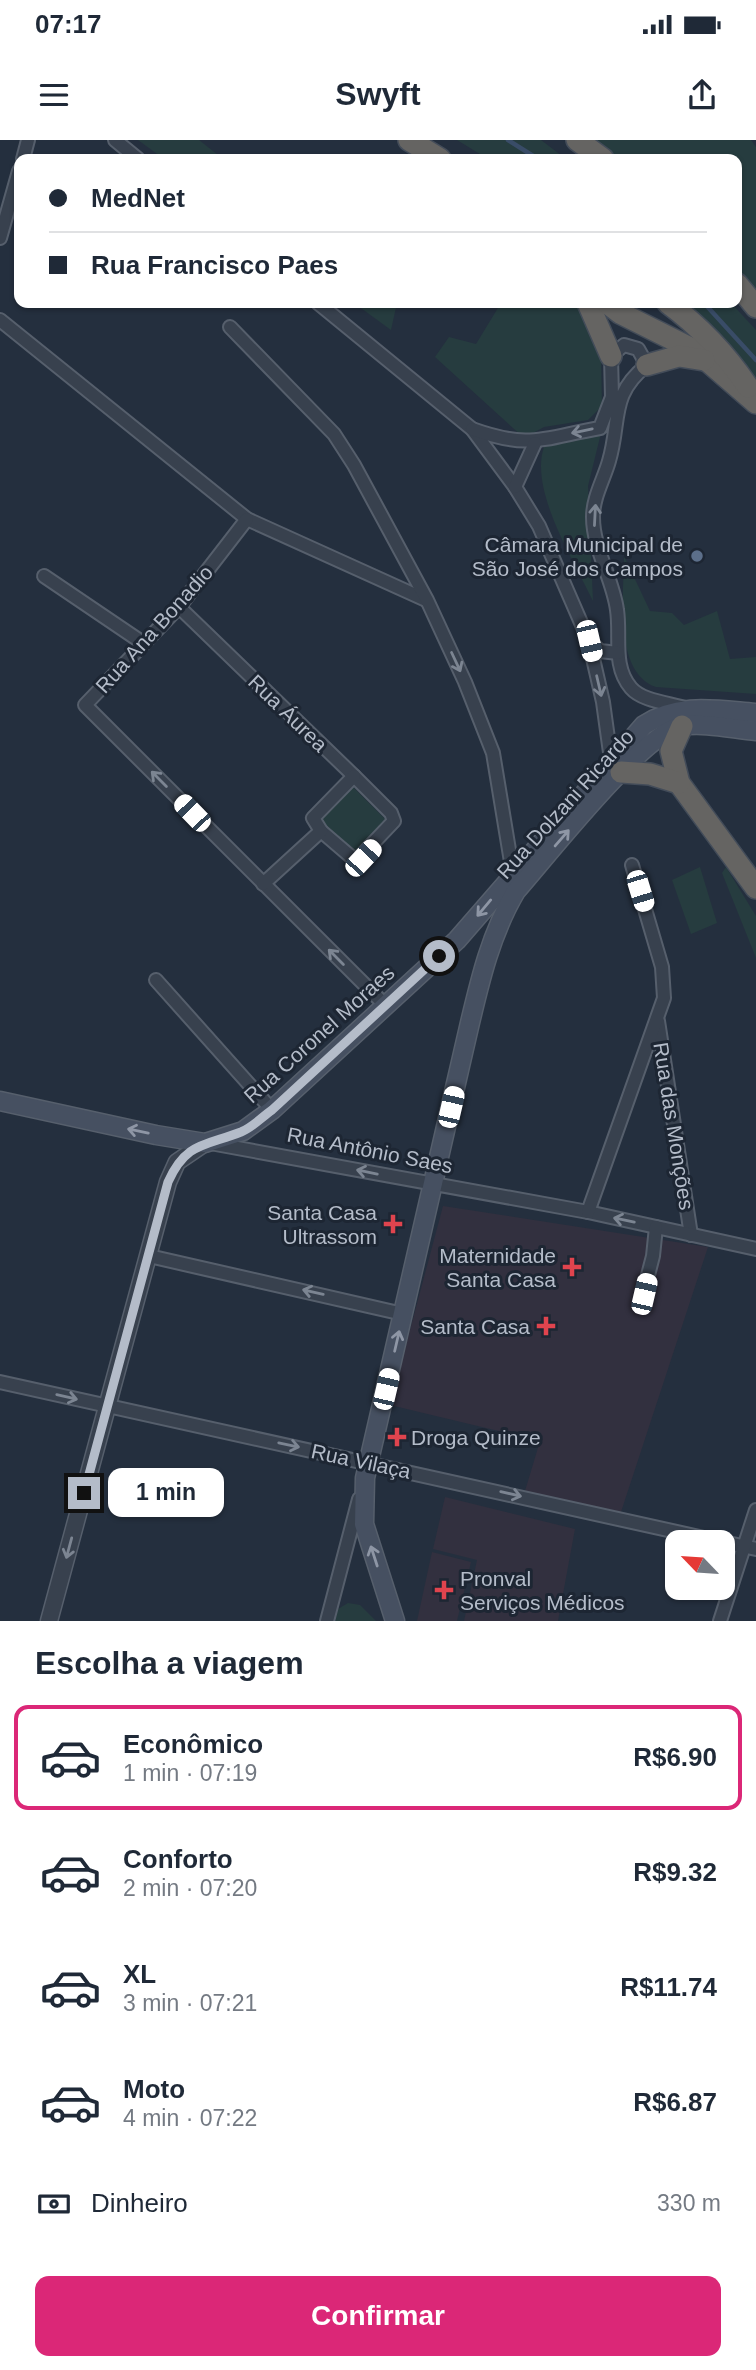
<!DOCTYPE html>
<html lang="pt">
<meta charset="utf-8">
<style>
:root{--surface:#fff;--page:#f6f6f7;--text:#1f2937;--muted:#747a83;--line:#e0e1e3;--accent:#db2777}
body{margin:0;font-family:Helvetica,sans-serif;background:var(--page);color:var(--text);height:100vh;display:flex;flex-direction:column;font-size:26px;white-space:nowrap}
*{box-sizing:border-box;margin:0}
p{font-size:23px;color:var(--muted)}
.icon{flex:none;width:38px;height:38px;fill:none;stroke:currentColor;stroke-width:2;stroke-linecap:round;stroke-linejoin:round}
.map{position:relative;height:1481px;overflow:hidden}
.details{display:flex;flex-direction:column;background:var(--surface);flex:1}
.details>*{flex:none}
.top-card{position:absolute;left:14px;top:14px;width:728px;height:154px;border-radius:14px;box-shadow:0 2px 5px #0004;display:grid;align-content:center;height:154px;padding:0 35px;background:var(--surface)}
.needle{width:46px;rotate:295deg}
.tools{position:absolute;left:665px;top:1390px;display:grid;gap:14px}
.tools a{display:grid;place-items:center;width:70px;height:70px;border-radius:14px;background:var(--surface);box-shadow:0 2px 5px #0004;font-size:35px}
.end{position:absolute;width:32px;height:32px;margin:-16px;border:9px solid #b4bcc9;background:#111;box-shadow:0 0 0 4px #111}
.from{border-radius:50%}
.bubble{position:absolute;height:49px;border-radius:14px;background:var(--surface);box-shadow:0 2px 5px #0004;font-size:23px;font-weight:600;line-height:49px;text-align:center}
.car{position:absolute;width:21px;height:42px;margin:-21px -10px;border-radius:9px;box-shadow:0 0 5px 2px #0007;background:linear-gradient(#fff 24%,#345 0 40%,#fff 0 76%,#345 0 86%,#fff 0)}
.top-card b{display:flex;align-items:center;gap:24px;height:66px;font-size:26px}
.top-card b+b{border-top:2px solid var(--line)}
.top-card i{width:18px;height:18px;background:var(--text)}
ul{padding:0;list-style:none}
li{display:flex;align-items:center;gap:21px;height:105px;margin:0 14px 10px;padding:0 21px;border:4px solid transparent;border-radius:14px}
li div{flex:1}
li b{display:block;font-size:26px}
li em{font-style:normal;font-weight:600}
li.current{border-color:var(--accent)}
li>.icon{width:63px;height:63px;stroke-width:1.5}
h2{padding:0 35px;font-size:32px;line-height:84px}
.pay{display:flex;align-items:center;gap:18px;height:77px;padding:0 35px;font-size:26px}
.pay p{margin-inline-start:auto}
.button{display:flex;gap:14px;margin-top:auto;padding:14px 35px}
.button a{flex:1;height:80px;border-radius:14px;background:var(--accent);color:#fff;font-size:28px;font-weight:600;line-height:80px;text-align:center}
.status{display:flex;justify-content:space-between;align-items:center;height:49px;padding:0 35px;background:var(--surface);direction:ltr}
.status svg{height:19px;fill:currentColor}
header{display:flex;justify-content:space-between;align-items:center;height:91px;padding:0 35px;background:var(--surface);font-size:32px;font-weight:600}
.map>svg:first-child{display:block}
.medical{fill:#32303f}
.green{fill:#263c3f}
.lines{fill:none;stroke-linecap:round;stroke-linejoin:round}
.stream{stroke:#394c67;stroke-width:4.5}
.minor-casing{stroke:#565f6c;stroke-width:16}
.tertiary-casing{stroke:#565f6c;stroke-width:19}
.secondary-casing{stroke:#565f6c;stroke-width:21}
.trunk-casing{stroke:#434c59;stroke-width:24}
.minor{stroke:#38414e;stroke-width:12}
.tertiary{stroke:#38414e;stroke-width:16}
.secondary{stroke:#465061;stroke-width:18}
.trunk{stroke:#656462;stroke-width:21}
.oneway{stroke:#7c8592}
.oneway2{stroke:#8e96a5}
.route{stroke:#b4bcc9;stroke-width:9}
.service-dot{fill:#5c6f8a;stroke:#1d2633;stroke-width:2.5}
.health-dot{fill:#e0444e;stroke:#1d2633;stroke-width:2.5}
.labels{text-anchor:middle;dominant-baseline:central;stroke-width:6;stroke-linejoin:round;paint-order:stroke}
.poi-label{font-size:21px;fill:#b4bcc9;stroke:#1d2633;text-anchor:end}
.street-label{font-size:21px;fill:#b4bcc9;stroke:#1d2633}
</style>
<div class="status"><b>07:17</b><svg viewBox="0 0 49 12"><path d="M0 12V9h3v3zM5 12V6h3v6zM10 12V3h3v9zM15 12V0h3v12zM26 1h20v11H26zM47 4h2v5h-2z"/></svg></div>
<header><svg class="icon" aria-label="menu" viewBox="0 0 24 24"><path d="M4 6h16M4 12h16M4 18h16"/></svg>Swyft<svg class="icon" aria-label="share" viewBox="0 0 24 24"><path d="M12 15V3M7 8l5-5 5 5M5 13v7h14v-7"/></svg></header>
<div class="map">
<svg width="756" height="1481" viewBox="0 0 756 1481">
<rect width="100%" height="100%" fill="#242f3e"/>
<!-- medical -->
<g class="medical">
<path d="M443 1066 708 1107 621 1372 525 1351 540 1301 390 1265Z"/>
<path d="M445 1357 575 1389 558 1481H464L477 1420 433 1409Z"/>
<path d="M432 1412 471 1422 457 1481H417Z"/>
</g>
<!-- green -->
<g class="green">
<path d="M138 0H199L223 19H164Z"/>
<path d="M457 0H541L566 19H488Z"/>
<path d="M583 0H751L756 7V161L737 140V19H608Z"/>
<path d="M354 163H397L391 190Z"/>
<path d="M501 163H576L601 216 602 266 588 280 544 287 524 298 435 217 449 197 476 204Z"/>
<path d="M684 163H731L756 190V245Z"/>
<path d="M601 293 588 346 593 461C574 421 529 350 544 307Z"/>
<path d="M624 416 650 471 672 473 684 485 717 471 730 519 756 517V554L656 547C613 532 624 454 624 416Z"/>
<path d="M352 646 388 682 357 715 319 679Z"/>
<path d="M700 727 717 783 691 794 672 740Z"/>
<path d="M726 727 756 776V818L722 733Z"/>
<path d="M348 1463 360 1465 376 1481H335L338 1469Z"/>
</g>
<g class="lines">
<!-- stream -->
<g class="stream">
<path d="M508 0 538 19"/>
<path d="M704 163 756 220"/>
</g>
<!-- minor casing -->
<g class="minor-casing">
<g id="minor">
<path d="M115 0 138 19"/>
<path d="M23 19 28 0"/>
<path d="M0 98 19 31"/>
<path d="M318 163 472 289 515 347 539 386 589 501 603 562 611 620"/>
<path d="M0 180 247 379 426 460"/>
<path d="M230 187 334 294 354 325 427 460 465 542 493 613 513 734"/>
<path d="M472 289C531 310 543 298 600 288L612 257 611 216 624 205 638 209 647 225C609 255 621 281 609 321 604 339 593 357 593 377 593 409 613 439 617 470 621 496 612 526 631 548 642 561 669 563 685 568"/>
<path d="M515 347 535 303"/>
<path d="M247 379 179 467 85 565 385 865"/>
<path d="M44 436 143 503"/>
<path d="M179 467 354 636 391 673 394 681 356 721 321 691"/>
<path d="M589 501 600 511 618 513"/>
<path d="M263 744 321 691 313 678 354 636"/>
<path d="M156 840 272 970"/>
<path d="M658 881 691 1095"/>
<path d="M210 1003 588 1072 756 1109"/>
<path d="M588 1072 664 858 662 827 632 725"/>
<path d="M149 1116 403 1174"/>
<path d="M640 1166 653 1116 656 1087"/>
<path d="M0 1242 722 1402"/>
<path d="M723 1402 756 1409"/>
<path d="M327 1481 359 1359"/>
<path d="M720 1481 756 1370"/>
</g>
</g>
<!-- tertiary casing -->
<g class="tertiary-casing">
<path id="tertiary" d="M49 1481 168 1042 177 1022 205 1003"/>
</g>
<!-- secondary casing -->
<g class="secondary-casing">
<g id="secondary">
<path d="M0 961 156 995 205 1003 243 991 272 970 457 800 644 585C679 562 717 570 756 573"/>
<path d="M395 1481 364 1384 365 1338 469 887C480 840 491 793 516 751 547 716 642 594 681 586 704 582 733 589 756 591"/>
</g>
</g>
<!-- trunk casing -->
<g class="trunk-casing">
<g id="trunk">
<path d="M409 0 440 19"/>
<path d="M577 0 603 19"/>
<path d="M737 144 756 167"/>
<path d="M588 163 611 216"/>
<path d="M607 163 620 173 696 211 756 263"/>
<path d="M668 163C699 186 726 214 748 247"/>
<path d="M647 225 679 216 704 220"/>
<path d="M682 586 671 611 679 643 756 748"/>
<path d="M621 632 650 634 679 643"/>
</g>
</g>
<!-- minor -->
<use href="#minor" class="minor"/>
<!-- tertiary -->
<use href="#tertiary" class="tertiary"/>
<!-- secondary -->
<use href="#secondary" class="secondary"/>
<!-- trunk -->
<use href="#trunk" class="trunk"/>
</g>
<!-- one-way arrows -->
<defs><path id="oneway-shaft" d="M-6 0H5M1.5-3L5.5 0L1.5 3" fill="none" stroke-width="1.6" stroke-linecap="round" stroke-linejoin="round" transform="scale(1.75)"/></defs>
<g class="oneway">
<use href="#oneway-shaft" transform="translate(582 291) rotate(168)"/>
<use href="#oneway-shaft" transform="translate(595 375) rotate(-87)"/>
<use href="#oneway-shaft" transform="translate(456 522) rotate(65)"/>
<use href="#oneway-shaft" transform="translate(599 546) rotate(77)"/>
<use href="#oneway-shaft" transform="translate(159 639) rotate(-135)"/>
<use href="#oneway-shaft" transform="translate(336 817) rotate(-135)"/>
<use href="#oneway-shaft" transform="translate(367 1032) rotate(-168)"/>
<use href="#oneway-shaft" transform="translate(624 1080) rotate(-168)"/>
<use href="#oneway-shaft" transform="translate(313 1152) rotate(-167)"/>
<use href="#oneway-shaft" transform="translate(67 1257) rotate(13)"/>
<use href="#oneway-shaft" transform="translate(289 1305) rotate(12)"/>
<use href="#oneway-shaft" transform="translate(511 1354) rotate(13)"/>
<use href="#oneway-shaft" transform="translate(69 1408) rotate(105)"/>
</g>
<g class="oneway2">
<use href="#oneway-shaft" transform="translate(562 698) rotate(-49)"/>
<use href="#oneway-shaft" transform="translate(484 768) rotate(130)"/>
<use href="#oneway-shaft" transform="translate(138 991) rotate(-168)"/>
<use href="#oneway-shaft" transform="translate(397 1201) rotate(-77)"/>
<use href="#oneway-shaft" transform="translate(374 1416) rotate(-108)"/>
</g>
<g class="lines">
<!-- route -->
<path class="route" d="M84 1353 168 1042C186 1002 205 1006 241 992 253 987 262 977 272 970L439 816"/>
</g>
<!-- markers -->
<circle class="service-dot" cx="697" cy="416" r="7"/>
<g class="health-dot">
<path d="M389.5 1073.5h7v7h7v7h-7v7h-7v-7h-7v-7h7z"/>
<path d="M568.5 1116.5h7v7h7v7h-7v7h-7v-7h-7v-7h7z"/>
<path d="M542.5 1175.5h7v7h7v7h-7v7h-7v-7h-7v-7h7z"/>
<path d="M393.5 1286.5h7v7h7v7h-7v7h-7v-7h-7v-7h7z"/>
<path d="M440.5 1439.5h7v7h7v7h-7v7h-7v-7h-7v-7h7z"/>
</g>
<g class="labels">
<!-- poi labels -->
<g class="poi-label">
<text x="683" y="404">Câmara Municipal de<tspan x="683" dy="24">São José dos Campos</tspan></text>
<text x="377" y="1072">Santa Casa<tspan x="377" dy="24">Ultrassom</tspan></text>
<text x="556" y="1115">Maternidade<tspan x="556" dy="24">Santa Casa</tspan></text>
<text x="530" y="1186">Santa Casa</text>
<text x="411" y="1297" text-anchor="start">Droga Quinze</text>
<text x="460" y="1438" text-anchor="start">Pronval<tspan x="460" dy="24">Serviços Médicos</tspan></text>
</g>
<!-- street labels -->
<g class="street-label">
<text transform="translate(154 489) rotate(-48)">Rua Ana Bonadio</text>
<text transform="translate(288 573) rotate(44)">Rua Áurea</text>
<text transform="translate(565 664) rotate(-48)">Rua Dolzani Ricardo</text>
<text transform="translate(319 894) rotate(-42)">Rua Coronel Moraes</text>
<text transform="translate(674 986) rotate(81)">Rua das Monções</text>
<text transform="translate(370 1010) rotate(11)">Rua Antônio Saes</text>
<text transform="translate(361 1321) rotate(12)">Rua Vilaça</text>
</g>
</g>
</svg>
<div class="tools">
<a><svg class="needle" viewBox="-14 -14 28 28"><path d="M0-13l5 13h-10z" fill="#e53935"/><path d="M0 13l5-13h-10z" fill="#747a83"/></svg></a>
</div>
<i class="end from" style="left:439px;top:816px"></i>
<i class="end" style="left:84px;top:1353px"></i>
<div class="bubble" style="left:108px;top:1328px;width:116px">1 min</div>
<i class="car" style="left:589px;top:501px;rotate:167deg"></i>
<i class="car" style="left:192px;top:673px;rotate:316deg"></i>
<i class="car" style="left:363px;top:718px;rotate:43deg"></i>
<i class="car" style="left:640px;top:751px;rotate:163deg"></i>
<i class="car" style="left:451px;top:967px;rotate:13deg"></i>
<i class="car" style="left:644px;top:1154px;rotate:13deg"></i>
<i class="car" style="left:386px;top:1249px;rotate:13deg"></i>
<div class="top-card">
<b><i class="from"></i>MedNet</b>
<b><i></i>Rua Francisco Paes</b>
</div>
</div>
<section class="details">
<h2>Escolha a viagem</h2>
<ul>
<li class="current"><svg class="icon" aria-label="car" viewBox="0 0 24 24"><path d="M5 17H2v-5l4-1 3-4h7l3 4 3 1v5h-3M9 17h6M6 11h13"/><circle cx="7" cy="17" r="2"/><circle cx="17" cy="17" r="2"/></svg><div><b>Econômico</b><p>1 min · 07:19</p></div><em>R$6.90</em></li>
<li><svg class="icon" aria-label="car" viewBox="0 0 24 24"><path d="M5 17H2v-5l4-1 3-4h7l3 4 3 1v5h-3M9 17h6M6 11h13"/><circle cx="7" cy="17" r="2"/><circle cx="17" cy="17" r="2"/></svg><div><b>Conforto</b><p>2 min · 07:20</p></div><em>R$9.32</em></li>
<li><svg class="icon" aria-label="car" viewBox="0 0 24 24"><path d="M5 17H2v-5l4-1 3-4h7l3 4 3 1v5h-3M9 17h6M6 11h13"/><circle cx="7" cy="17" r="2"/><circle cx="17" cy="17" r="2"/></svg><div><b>XL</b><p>3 min · 07:21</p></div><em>R$11.74</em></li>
<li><svg class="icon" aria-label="car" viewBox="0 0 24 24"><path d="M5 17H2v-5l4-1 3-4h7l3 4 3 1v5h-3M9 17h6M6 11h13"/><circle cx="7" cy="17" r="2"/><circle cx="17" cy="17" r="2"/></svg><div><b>Moto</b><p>4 min · 07:22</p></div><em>R$6.87</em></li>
</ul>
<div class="pay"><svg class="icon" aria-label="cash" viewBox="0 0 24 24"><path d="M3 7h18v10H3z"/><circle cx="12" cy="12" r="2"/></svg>Dinheiro<p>330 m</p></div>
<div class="button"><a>Confirmar</a></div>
</section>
